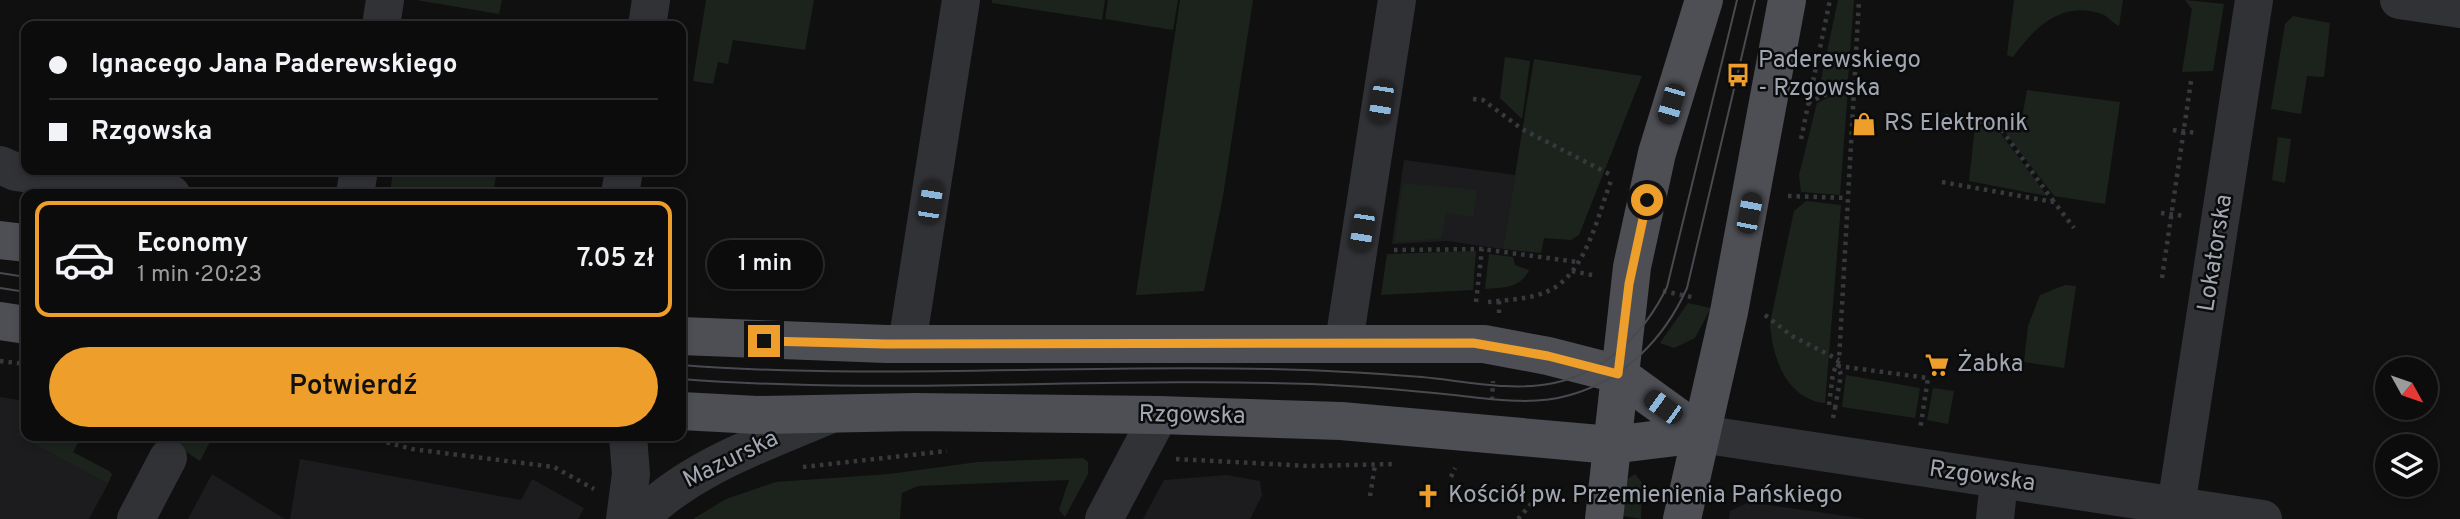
<!DOCTYPE html>
<html lang="pl">
<meta charset="utf-8">
<style>
:root{--surface:#0c0c0d;--page:#1a1a1b;--text:#f1f3f6;--muted:#9a9b9d;--line:#2c2c2e;--accent:#ee9e2b}
body{margin:0;font-family:Overpass,sans-serif;background:var(--page);color:var(--text);height:100vh;display:flex;flex-direction:column;font-size:26px;white-space:nowrap}
*{box-sizing:border-box;margin:0}
p{font-size:23px;color:var(--muted)}
.icon{flex:none;width:38px;height:38px;fill:none;stroke:currentColor;stroke-width:2;stroke-linecap:round;stroke-linejoin:round}
.map{position:relative;flex:1;overflow:hidden}
.panel{position:absolute;left:21px;top:189px;width:665px;height:252px;display:flex;flex-direction:column;background:var(--surface);border-radius:14px;box-shadow:0 4px 10px #0003,0 0 0 2px var(--line)}
.panel>*{flex:none}
.guide{position:absolute;left:21px;top:21px;width:665px;height:154px;border-radius:14px;box-shadow:0 4px 10px #0003,0 0 0 2px var(--line);display:grid;align-content:center;height:154px;padding:0 28px;background:var(--surface)}
.needle{width:46px;rotate:130deg}
.buttons{position:absolute;left:2375px;top:357px;display:grid;gap:14px}
.buttons a{display:grid;place-items:center;width:63px;height:63px;border-radius:50%;background:var(--surface);box-shadow:0 4px 10px #0003,0 0 0 2px var(--line);font-size:35px}
.end{position:absolute;width:32px;height:32px;margin:-16px;border:9px solid #ee9e2b;background:#111;box-shadow:0 0 0 4px #111}
.from{border-radius:50%}
.bubble{position:absolute;height:49px;border-radius:24px;background:var(--surface);box-shadow:0 4px 10px #0003,0 0 0 2px var(--line);font-size:23px;font-weight:600;line-height:49px;text-align:center}
.car{position:absolute;width:21px;height:42px;margin:-21px -10px;border-radius:9px;box-shadow:0 0 5px 2px #0007;background:linear-gradient(#222 24%,#8ab4d8 0 40%,#222 0 76%,#8ab4d8 0 86%,#222 0)}
.guide b{display:flex;align-items:center;gap:24px;height:66px;font-size:26px}
.guide b+b{border-top:2px solid var(--line)}
.guide i{width:18px;height:18px;background:var(--text)}
ul{padding:12px 0 0;list-style:none}
li{display:flex;align-items:center;gap:21px;height:116px;margin:0 14px 10px;padding:0 14px;border:4px solid transparent;border-radius:14px}
li div{flex:1}
li b{display:block;font-size:26px}
li em{font-style:normal;font-weight:600}
li.on{border-color:var(--accent)}
li>.icon{width:63px;height:63px;stroke-width:1.5}
.action{display:flex;gap:14px;margin-top:auto;padding:14px 28px}
.action a{flex:1;height:80px;border-radius:42px;background:var(--accent);color:#111;font-size:28px;font-weight:600;line-height:80px;text-align:center}
.map>svg:first-child{display:block}
.built{fill:#1c1c1e}
.green{fill:#1c231d}
.lines{fill:none;stroke-linecap:round;stroke-linejoin:round}
.path{stroke:#37393d;stroke-width:4.5;stroke-dasharray:3.5 5;stroke-linecap:butt}
.minor{stroke:#313236;stroke-width:38}
.major{stroke:#4d4f55;stroke-width:38}
.tram{stroke:#484a4f;stroke-width:2}
.route{stroke:#ee9e2b;stroke-width:9}
.labels{text-anchor:middle;dominant-baseline:central;stroke-width:5;stroke-linejoin:round;paint-order:stroke}
.poi-label{font-size:24px;fill:#a1a7b2;stroke:#0b0b0c;text-anchor:start}
.street-label{font-size:24px;fill:#a1a7b2;stroke:#0b0b0c}
</style>
<div class="map">
<svg width="2460" height="519" viewBox="0 0 2460 519">
<rect width="100%" height="100%" fill="#101011"/>
<!-- built -->
<g class="built">
<path d="M1404 160 1515 175 1503 249 1447 241 1392 244Z"/>
<path d="M0 397 26 401V418L19 435 108 484 89 519H0Z"/>
<path d="M300 459 521 500 532 479 584 508 578 519H290Z"/>
<path d="M212 474 285 519H188Z"/>
<path d="M1227 475 1260 481 1262 495 1250 519H1143L1164 480Z"/>
<path d="M1749 502 1866 519H1729L1730 511Z"/>
</g>
<!-- green -->
<g class="green">
<path d="M416 0H502L499 14Z"/>
<path d="M706 0H814L805 50 733 40 728 64 718 62 713 84 693 81Z"/>
<path d="M992 0H1105L1102 20 992 3Z"/>
<path d="M1108 0H1178L1173 30 1105 19Z"/>
<path d="M1180 0H1253L1223 196 1204 291 1136 295Z"/>
<path d="M1838 0H1854L1848 79 1818 94Z"/>
<path d="M2014 0H2123L2119 26C2112 23 2109 17 2102 14 2061 0 2035 27 2013 57L2007 55Z"/>
<path d="M2185 0 2224 4 2213 71 2182 72 2192 9Z"/>
<path d="M2293 16 2330 23 2324 77 2307 76 2301 114 2271 109 2285 24Z"/>
<path d="M1505 57 1530 61 1522 119 1500 98Z"/>
<path d="M1534 59 1642 76 1579 235 1571 240 1544 238 1541 253 1503 249Z"/>
<path d="M1848 88 1840 195 1801 192 1799 175 1817 103Z"/>
<path d="M2027 90 2120 102 2105 204 2054 196 2001 127 2002 117 2022 118Z"/>
<path d="M1975 126 1998 130 2047 196 1969 181Z"/>
<path d="M2278 137 2291 139 2285 183 2272 180Z"/>
<path d="M393 170H497L493 194H390Z"/>
<path d="M1403 183 1477 190 1473 217 1446 213 1441 238 1395 242Z"/>
<path d="M1806 201 1841 205 1825 403C1786 399 1772 357 1770 323L1794 211Z"/>
<path d="M1476 251 1473 290 1381 295 1387 254Z"/>
<path d="M1489 254 1513 257 1515 265 1529 270C1520 289 1504 287 1485 289Z"/>
<path d="M2065 285 2076 286 2064 368 2024 362 2028 326 2040 295Z"/>
<path d="M1688 303 1711 308 1695 338 1674 348 1660 343Z"/>
<path d="M1846 375 1920 388 1915 418 1842 407Z"/>
<path d="M1933 388 1954 391 1948 424 1927 420Z"/>
<path d="M26 418V436H82L73 452 109 471 112 474 108 484 18 435Z"/>
<path d="M162 436H213L200 461Z"/>
<path d="M1083 458 1088 462V474L1065 517 1059 510 1069 480 918 486 902 493 900 519H693L726 499 776 482 889 474 978 462Z"/>
<path d="M1635 474 1642 483 1641 519 1623 516 1626 480Z"/>
</g>
<g class="lines">
<!-- path -->
<g class="path">
<path d="M1473 99 1483 100 1522 129 1613 176"/>
<path d="M1808 103 1854 81"/>
<path d="M1945 116 1998 125 2054 202"/>
<path d="M2173 130 2197 133"/>
<path d="M1801 139 1830 0"/>
<path d="M1942 182 2054 202 2074 228"/>
<path d="M1788 196 1847 198"/>
<path d="M2161 213 2185 216"/>
<path d="M1394 250 1482 249 1577 262"/>
<path d="M1572 271 1597 276"/>
<path d="M2162 278 2191 81"/>
<path d="M1663 291 1696 298"/>
<path d="M1476 302 1482 249"/>
<path d="M1488 302C1507 300 1529 299 1546 292 1586 276 1598 214 1612 178"/>
<path d="M1499 313V300"/>
<path d="M1765 315 1792 336 1839 360"/>
<path d="M0 361 26 364"/>
<path d="M1492 400 1493 381"/>
<path d="M1835 408 1841 375 1838 366 1928 378 1920 430"/>
<path d="M1833 418 1835 408 1829 405 1833 373 1839 360 1859 0"/>
<path d="M362 436 412 449 554 467 594 489"/>
<path d="M1176 459 1309 466 1395 464"/>
<path d="M803 467 947 451"/>
<path d="M1451 477 1455 468"/>
<path d="M1370 496 1375 465"/>
<path d="M1518 519 1532 503 1543 497"/>
</g>
<!-- minor -->
<g class="minor">
<path d="M2399 0 2460 9"/>
<path d="M381 26 385 0"/>
<path d="M647 26 651 0"/>
<path d="M0 165 16 172 171 194"/>
<path d="M355 194 359 170"/>
<path d="M620 194 624 170"/>
<path d="M1344 342 1397 0"/>
<path d="M907 344 961 0"/>
<path d="M1701 434 2263 519"/>
<path d="M2176 506 2254 0"/>
<path d="M136 519 168 458"/>
<path d="M625 519 631 474 628 436"/>
<path d="M639 519C692 466 764 443 831 414"/>
<path d="M1104 519 1159 415"/>
<path d="M1995 519 1999 480"/>
</g>
<!-- major -->
<g class="major">
<path d="M0 240 26 243"/>
<path d="M0 321 26 325"/>
<path d="M681 336 886 344H1484L1548 356 1618 374 1701 434"/>
<path d="M681 411 757 415 916 412 1159 415 1341 421 1611 445 1701 434"/>
<path d="M1604 519 1632 267 1657 153 1704 0"/>
<path d="M1682 519 1729 312 1787 0"/>
</g>
<!-- tram -->
<g class="tram">
<path d="M0 273 26 277"/>
<path d="M0 288 26 292"/>
<path d="M681 365C876 380 1073 364 1269 369 1320 370 1371 373 1422 377 1465 381 1511 392 1554 383 1606 372 1644 334 1667 287L1737 0"/>
<path d="M681 379C890 395 1102 377 1311 384 1359 386 1406 390 1454 395 1492 399 1533 406 1570 395 1624 380 1664 339 1687 288L1755 0"/>
</g>
</g>
<g class="lines">
<!-- route -->
<path class="route" d="M764 341 886 344 1473 343 1548 356 1618 374 1629 284 1647 200"/>
</g>
<!-- icons -->
<defs>
<g id="bus-bare" transform="scale(1.89)"><path d="M-5-6H5V4H4V6H2V4H-2V6H-4V4H-5ZM-3.5-4V0h7V-4ZM-3.5 1.2v1.5H-2V1.2ZM2 1.2v1.5H3.5V1.2Z" fill="#ee9e2b" stroke="#0b0b0c" stroke-width="2.5" paint-order="stroke"/></g>
<g id="shop-bare" transform="scale(1.89)"><path d="M-5-2.5h2.3a2.7 3.5 0 0 1 5.4 0H5L5.5 6h-11ZM-1.5-2.5h3a1.5 2.3 0 0 0-3 0Z" fill="#ee9e2b" stroke="#0b0b0c" stroke-width="2.5" paint-order="stroke"/></g>
<g id="supermarket-bare" transform="scale(1.89)"><path d="M-6-5.5h2.5l.6 2H6L4.5 2H-2.5L-4.4-4H-6ZM-1.5 3.2a1.3 1.3 0 1 0 .1 0ZM3 3.2a1.3 1.3 0 1 0 .1 0Z" fill="#ee9e2b" stroke="#0b0b0c" stroke-width="2.5" paint-order="stroke"/></g>
<g id="church-bare" transform="scale(1.89)"><path d="M-1.2-6h2.4v3.5h3.3v2.4h-3.3V6h-2.4V-.1h-3.3v-2.4h3.3Z" fill="#ee9e2b" stroke="#0b0b0c" stroke-width="2.5" paint-order="stroke"/></g>
</defs>
<g fill-rule="evenodd">
<use href="#bus-bare" x="1738" y="75"/>
<use href="#shop-bare" x="1864" y="124"/>
<use href="#supermarket-bare" x="1937" y="365"/>
<use href="#church-bare" x="1428" y="496"/>
</g>
<g class="labels">
<!-- poi labels -->
<g class="poi-label">
<text x="1758" y="61">Paderewskiego<tspan x="1758" dy="28">- Rzgowska</tspan></text>
<text x="1884" y="124">RS Elektronik</text>
<text x="1957" y="365">Żabka</text>
<text x="1448" y="496">Kościół pw. Przemienienia Pańskiego</text>
</g>
<!-- street labels -->
<g class="street-label">
<text transform="translate(2216 253) rotate(-81)">Lokatorska</text>
<text transform="translate(1192 416) rotate(1)">Rzgowska</text>
<text transform="translate(731 460) rotate(-26)">Mazurska</text>
<text transform="translate(1982 477) rotate(8)">Rzgowska</text>
</g>
</g>
</svg>
<div class="buttons">
<a><svg class="needle" viewBox="-14 -14 28 28"><path d="M0-13l5 13h-10z" fill="#e53935"/><path d="M0 13l5-13h-10z" fill="#9a9b9d"/></svg></a>
<a><svg class="icon" aria-label="layers" viewBox="0 0 24 24"><path d="M12 4l9 5-9 5-9-5zM3 14l9 5 9-5"/></svg></a>
</div>
<i class="end from" style="left:1647px;top:200px"></i>
<i class="end" style="left:764px;top:341px"></i>
<div class="bubble" style="left:707px;top:240px;width:116px">1 min</div>
<i class="car" style="left:1381px;top:102px;rotate:189deg"></i>
<i class="car" style="left:1671px;top:104px;rotate:196deg"></i>
<i class="car" style="left:930px;top:202px;rotate:9deg"></i>
<i class="car" style="left:1749px;top:213px;rotate:11deg"></i>
<i class="car" style="left:1362px;top:230px;rotate:189deg"></i>
<i class="car" style="left:1663px;top:407px;rotate:306deg"></i>
<div class="guide">
<b><i class="from"></i>Ignacego Jana Paderewskiego</b>
<b><i></i>Rzgowska</b>
</div>
<section class="panel">
<ul>
<li class="on"><svg class="icon" aria-label="car" viewBox="0 0 24 24"><path d="M5 17H2v-5l4-1 3-4h7l3 4 3 1v5h-3M9 17h6M6 11h13"/><circle cx="7" cy="17" r="2"/><circle cx="17" cy="17" r="2"/></svg><div><b>Economy</b><p>1 min · 20:23</p></div><em>7.05 zł</em></li>
</ul>
<div class="action"><a>Potwierdź</a></div>
</section>
</div>
